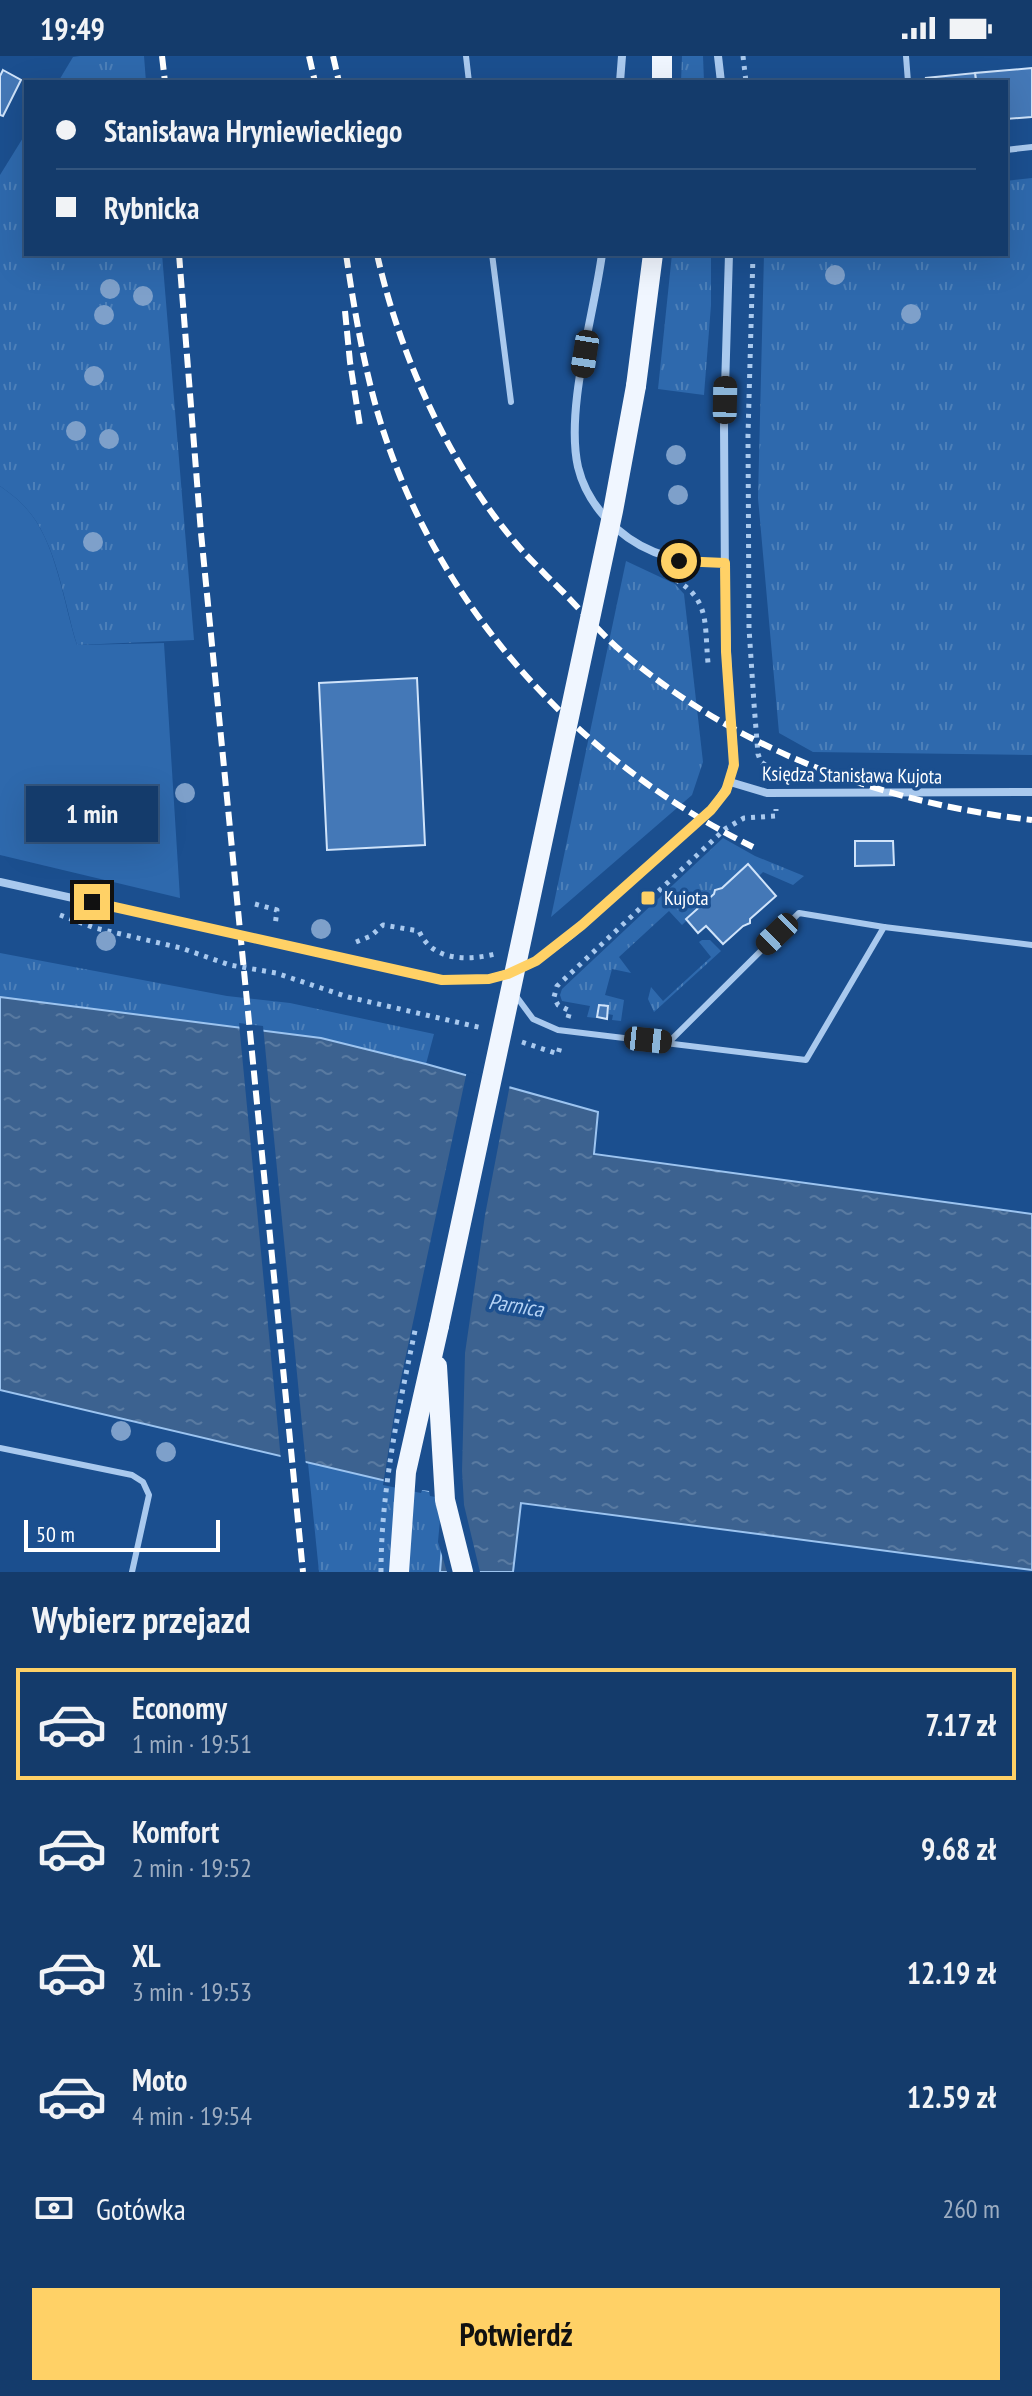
<!DOCTYPE html>
<html lang="pl">
<meta charset="utf-8">
<style>
:root{--surface:#143b6b;--page:#214673;--text:#f1f3f6;--muted:#9dadc1;--line:#33557e;--accent:#ffd166}
body{margin:0;font-family:"PT Sans Narrow",sans-serif;background:var(--page);color:var(--text);height:100vh;display:flex;flex-direction:column;font-size:30px;white-space:nowrap}
*{box-sizing:border-box;margin:0}
p{font-size:26px;color:var(--muted)}
.icon{flex:none;width:44px;height:44px;fill:none;stroke:currentColor;stroke-width:2;stroke-linecap:round;stroke-linejoin:round}
.map{position:relative;height:1516px;overflow:hidden}
.panel{display:flex;flex-direction:column;background:var(--surface);flex:1}
.panel>*{flex:none}
.guide{position:absolute;left:24px;top:24px;width:984px;height:176px;border-radius:0px;box-shadow:0 8px 32px #0002,0 0 0 2px var(--line);display:grid;align-content:center;height:176px;padding:0 32px;background:var(--surface)}
.scale{position:absolute;left:24px;bottom:20px;width:196px;box-sizing:border-box;padding-left:8px;border:4px solid #fff;border-top:0;font-size:22px;line-height:28px;white-space:nowrap;color:#fff;-webkit-text-stroke:6px #1b4f8f;paint-order:stroke}
.end{position:absolute;width:36px;height:36px;margin:-18px;border:10px solid #ffd166;background:#111;box-shadow:0 0 0 4px #111}
.from{border-radius:50%}
.bubble{position:absolute;height:56px;border-radius:0px;background:var(--surface);box-shadow:0 8px 32px #0002,0 0 0 2px var(--line);font-size:26px;font-weight:700;line-height:56px;text-align:center}
.car{position:absolute;width:24px;height:48px;margin:-24px -12px;border-radius:10px;box-shadow:0 0 6px 2px #0007;background:linear-gradient(#222 24%,#8ab4d8 0 40%,#222 0 76%,#8ab4d8 0 86%,#222 0)}
.guide b{display:flex;align-items:center;gap:28px;height:76px;font-size:30px}
.guide b+b{border-top:2px solid var(--line)}
.guide i{width:20px;height:20px;background:var(--text)}
ul{padding:0;list-style:none}
li{display:flex;align-items:center;gap:24px;height:112px;margin:0 16px 12px;padding:0 16px;border:4px solid transparent;border-radius:0px}
li div{flex:1}
li b{display:block;font-size:30px}
li em{font-style:normal;font-weight:700}
li.on{border-color:var(--accent)}
li>.icon{width:72px;height:72px;stroke-width:1.5}
h2{padding:0 32px;font-size:36px;line-height:96px}
.pay{display:flex;align-items:center;gap:20px;height:88px;padding:0 32px;font-size:30px}
.pay p{margin-inline-start:auto}
.primary-button{display:flex;gap:16px;margin-top:auto;padding:16px 32px}
.primary-button a{flex:1;height:92px;border-radius:0px;background:var(--accent);color:#111;font-size:32px;font-weight:700;line-height:92px;text-align:center}
.status{display:flex;justify-content:space-between;align-items:center;height:56px;padding:0 40px;background:var(--surface);direction:ltr}
.status svg{height:22px;fill:currentColor}
.map>svg:first-child{display:block}
.grass{fill:url(#grass-tufts)}
.garden{fill:#2e69ad}
.water{fill:url(#water-ripples);stroke:#9cc4f0;stroke-width:2}
.pier{fill:#1b4f8f}
.building{fill:#4478b7;stroke:#cfe3fa;stroke-width:2}
.lines{fill:none;stroke-linecap:round;stroke-linejoin:round}
.path{stroke:#a9c9ee;stroke-width:5;stroke-dasharray:4 6;stroke-linecap:butt}
.lane{stroke:#a9c9ee;stroke-width:6}
.street{stroke:#a9c9ee;stroke-width:8}
.primary{stroke:#f0f6ff;stroke-width:20}
.rail{stroke:#fff;stroke-width:6;stroke-dasharray:14 6;stroke-linecap:butt}
.path-bridge{stroke:#a9c9ee;stroke-width:5;stroke-dasharray:4 6;stroke-linecap:butt}
.primary-bridge{stroke:#f0f6ff;stroke-width:20}
.tree{fill:#7ea0ca}
.route{stroke:#ffd166;stroke-width:10}
.poi-dot{fill:#ffd166;stroke:#1b4f8f;stroke-width:3}
.labels{text-anchor:middle;dominant-baseline:central;stroke-width:7;stroke-linejoin:round;paint-order:stroke}
.street-label{font-size:20px;fill:#fff;stroke:#1b4f8f}
.poi-label{font-size:20px;fill:#fff;stroke:#1b4f8f;text-anchor:start}
.water-label{font-size:22px;font-style:italic;fill:#b5d3f5;stroke:#1b4f8f}
</style>
<div class="status"><b>19:49</b><svg viewBox="0 0 49 12"><path d="M0 12V9h3v3zM5 12V6h3v6zM10 12V3h3v9zM15 12V0h3v12zM26 1h20v11H26zM47 4h2v5h-2z"/></svg></div>
<div class="map">
<svg width="1032" height="1516" viewBox="0 0 1032 1516">
<defs>
<pattern id="grass-tufts" width="24" height="20" patternUnits="userSpaceOnUse" patternTransform="scale(2)"><rect width="24" height="20" fill="#2e69ad"/><path d="M3 7l-1-3M5 7V3M7 7l1-3M15 17l-1-3M17 17v-4M19 17l1-3" fill="none" stroke="#4d80b9"/></pattern>
<pattern id="water-ripples" width="26" height="14" patternUnits="userSpaceOnUse" patternTransform="scale(2)"><rect width="26" height="14" fill="#3c6290"/><path d="M2 4q2-2 4 0t4 0M15 11q2-2 4 0t4 0" fill="none" stroke="#597aa1"/></pattern>
</defs>
<rect width="100%" height="100%" fill="#1b4f8f"/>
<!-- grass -->
<g class="grass">
<path d="M80 0H144L146 26H58L73 1Z"/>
<path d="M682 0H703L704 26H681Z"/>
<path d="M26 77V198H162L194 584 77 589C64 547 56 482 24 450 17 442 8 436 0 430V119Z"/>
<path d="M1032 122V699L813 696 779 677 758 442 764 198H1006V125Z"/>
<path d="M672 198H711V249L704 339 658 333Z"/>
<path d="M626 505 675 528 684 538 703 706 692 739 551 861Z"/>
<path d="M723 782 755 800 804 820 793 829 763 816 759 820 748 808 722 831 714 833V838L682 869 669 855 619 901 631 917 612 913 605 939 624 944 621 965 612 964 613 959 608 958 609 950 598 949 596 962 587 961 590 950 562 945 560 939 562 933Z"/>
<path d="M702 884H710L721 895 654 956 648 943 651 931 663 945 711 901 699 886Z"/>
<path d="M0 897 227 940 290 947 434 978 426 1008 321 982 0 941Z"/>
<path d="M308 1407 446 1439 440 1516H319Z"/>
</g>
<!-- garden -->
<path class="garden" d="M0 430C8 436 17 442 24 450 56 482 63 546 77 589L164 587 180 842 0 799Z"/>
<!-- water -->
<path class="water" d="M0 941 321 982 426 1008 598 1056 594 1098 1032 1158V1514L521 1447 513 1516H440L446 1439 0 1334Z"/>
<!-- pier -->
<g class="pier">
<path d="M239 967 263 970 306 1410 281 1404Z"/>
<path d="M467 1015 510 1028 485 1159 465 1297 462 1415 464 1449 480 1516H447L438 1486 442 1442 430 1440 429 1435 422 1434 421 1437 383 1429 397 1341Z"/>
</g>
<!-- building -->
<g class="building">
<path d="M1032 12V61L1006 63V26H976L975 17Z"/>
<path d="M3 14 21 24 3 60 0 59V20Z"/>
<path d="M975 17 976 26H927L926 22Z"/>
<path d="M417 622 425 789 327 794 319 627Z"/>
<path d="M855 785H893L894 809 855 810Z"/>
<path d="M748 808 776 840 750 863V867L743 870 723 888 706 870 698 877 686 863 714 838 715 834 722 832Z"/>
<path d="M599 949 608 950 607 963 597 961Z"/>
</g>
<g class="lines">
<!-- path -->
<g class="path">
<path d="M743 0 746 26"/>
<path d="M753 198 748 379 749 572 754 648 758 698 761 706 771 713 791 718"/>
<path d="M667 519C711 541 704 564 708 607"/>
<path d="M255 848 277 854 275 870"/>
<path d="M60 859 95 872 181 892 230 909 276 917 348 941 482 972"/>
<path d="M356 886 371 880 383 869 419 875C432 905 467 905 495 898"/>
<path d="M568 962 570 955 558 949 554 941 557 930 725 773 744 762 776 760V753"/>
<path d="M522 986 558 998 561 987"/>
</g>
<!-- lane -->
<g class="lane">
<path d="M466 0 469 26"/>
<path d="M906 0 908 26"/>
<path d="M1006 94 1032 91"/>
<path d="M492 198 511 346"/>
<path d="M516 940 533 963 558 974 806 1004 884 871 1032 889"/>
<path d="M669 986 799 857 884 871"/>
<path d="M0 1392 132 1419 143 1426 149 1439 132 1516"/>
</g>
<!-- street -->
<g class="street">
<path d="M718 0 721 26"/>
<path d="M620 26 622 0"/>
<path d="M602 198C594 259 565 353 578 411 584 436 598 456 617 473 649 501 684 507 725 507"/>
<path d="M730 726 767 737 1032 736"/>
<path d="M0 826 442 924 489 923 516 915 536 905 572 878 714 751 730 726 734 701 728 625 725 533 724 366 729 198"/>
</g>
<!-- primary -->
<g class="primary">
<path d="M662 26V0"/>
<path d="M636 330 653 198"/>
<path d="M437 1310 445 1444 463 1516"/>
<path d="M399 1516 406 1416 439 1270"/>
</g>
<!-- rail -->
<g class="rail">
<path d="M162 0 165 26"/>
<path d="M309 0 315 26"/>
<path d="M333 0 339 26"/>
<path d="M179 198 201 477 303 1516"/>
<path d="M346 198C354 252 363 306 378 358 435 549 576 704 753 791"/>
<path d="M377 198C399 297 448 407 514 485 529 503 547 520 564 537 585 559 605 582 628 601 744 697 884 747 1032 764"/>
<path d="M345 255 350 306 360 370"/>
</g>
<!-- path-bridge -->
<path class="path-bridge" d="M381 1516C381 1433 399 1351 416 1270"/>
<!-- primary-bridge -->
<path class="primary-bridge" d="M439 1270 613 455 636 330"/>
</g>
<!-- trees -->
<g class="tree">
<circle cx="835" cy="219" r="10"/>
<circle cx="110" cy="233" r="10"/>
<circle cx="143" cy="240" r="10"/>
<circle cx="911" cy="258" r="10"/>
<circle cx="104" cy="259" r="10"/>
<circle cx="94" cy="320" r="10"/>
<circle cx="76" cy="375" r="10"/>
<circle cx="109" cy="383" r="10"/>
<circle cx="676" cy="399" r="10"/>
<circle cx="678" cy="439" r="10"/>
<circle cx="93" cy="486" r="10"/>
<circle cx="185" cy="737" r="10"/>
<circle cx="321" cy="873" r="10"/>
<circle cx="106" cy="885" r="10"/>
<circle cx="121" cy="1375" r="10"/>
<circle cx="166" cy="1396" r="10"/>
</g>
<g class="lines">
<!-- route -->
<path class="route" d="M92 846 442 924 489 923 508 918 536 905 582 869 711 754 726 735 734 709 726 596 725 507 679 505"/>
</g>
<!-- markers -->
<rect class="poi-dot" x="640" y="834" width="16" height="16" rx="4"/>
<g class="labels">
<!-- street labels -->
<g class="street-label">
<text transform="translate(852 719) rotate(1)">Księdza Stanisława Kujota</text>
</g>
<!-- poi labels -->
<g class="poi-label">
<text x="664" y="842">Kujota</text>
</g>
<!-- water labels -->
<g class="water-label">
<text transform="translate(516 1249) rotate(9)">Parnica</text>
</g>
</g>
</svg>
<div class="scale">50 m</div>
<i class="end from" style="left:679px;top:505px"></i>
<i class="end" style="left:92px;top:846px"></i>
<div class="bubble" style="left:26px;top:730px;width:132px">1 min</div>
<i class="car" style="left:585px;top:298px;rotate:189deg"></i>
<i class="car" style="left:725px;top:344px;rotate:1deg"></i>
<i class="car" style="left:777px;top:878px;rotate:226deg"></i>
<i class="car" style="left:648px;top:984px;rotate:96deg"></i>
<div class="guide">
<b><i class="from"></i>Stanisława Hryniewieckiego</b>
<b><i></i>Rybnicka</b>
</div>
</div>
<section class="panel">
<h2>Wybierz przejazd</h2>
<ul>
<li class="on"><svg class="icon" aria-label="car" viewBox="0 0 24 24"><path d="M5 17H2v-5l4-1 3-4h7l3 4 3 1v5h-3M9 17h6M6 11h13"/><circle cx="7" cy="17" r="2"/><circle cx="17" cy="17" r="2"/></svg><div><b>Economy</b><p>1 min · 19:51</p></div><em>7.17 zł</em></li>
<li><svg class="icon" aria-label="car" viewBox="0 0 24 24"><path d="M5 17H2v-5l4-1 3-4h7l3 4 3 1v5h-3M9 17h6M6 11h13"/><circle cx="7" cy="17" r="2"/><circle cx="17" cy="17" r="2"/></svg><div><b>Komfort</b><p>2 min · 19:52</p></div><em>9.68 zł</em></li>
<li><svg class="icon" aria-label="car" viewBox="0 0 24 24"><path d="M5 17H2v-5l4-1 3-4h7l3 4 3 1v5h-3M9 17h6M6 11h13"/><circle cx="7" cy="17" r="2"/><circle cx="17" cy="17" r="2"/></svg><div><b>XL</b><p>3 min · 19:53</p></div><em>12.19 zł</em></li>
<li><svg class="icon" aria-label="car" viewBox="0 0 24 24"><path d="M5 17H2v-5l4-1 3-4h7l3 4 3 1v5h-3M9 17h6M6 11h13"/><circle cx="7" cy="17" r="2"/><circle cx="17" cy="17" r="2"/></svg><div><b>Moto</b><p>4 min · 19:54</p></div><em>12.59 zł</em></li>
</ul>
<div class="pay"><svg class="icon" aria-label="cash" viewBox="0 0 24 24"><path d="M3 7h18v10H3z"/><circle cx="12" cy="12" r="2"/></svg>Gotówka<p>260 m</p></div>
<div class="primary-button"><a>Potwierdź</a></div>
</section>
